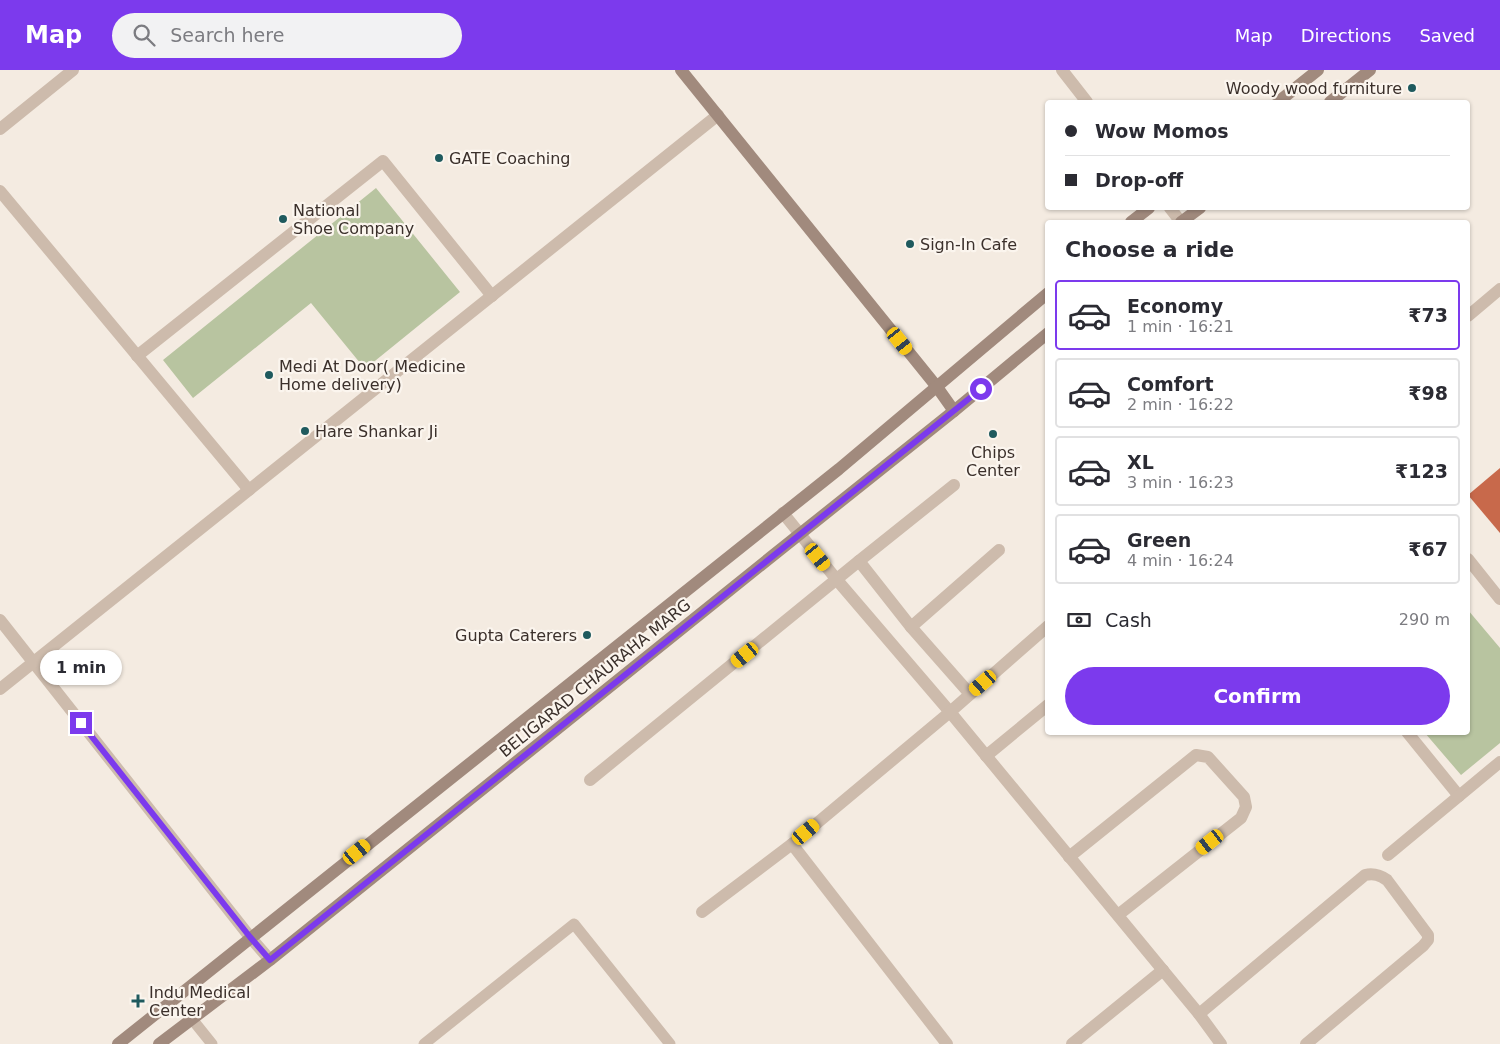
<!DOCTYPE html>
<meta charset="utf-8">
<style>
:root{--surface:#fff;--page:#f2f2f3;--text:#2b2b33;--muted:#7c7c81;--line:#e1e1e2;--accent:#7c3aed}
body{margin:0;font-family:"DejaVu Sans",sans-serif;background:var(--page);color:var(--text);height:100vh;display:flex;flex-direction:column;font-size:19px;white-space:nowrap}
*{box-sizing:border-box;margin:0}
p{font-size:16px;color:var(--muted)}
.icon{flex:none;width:28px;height:28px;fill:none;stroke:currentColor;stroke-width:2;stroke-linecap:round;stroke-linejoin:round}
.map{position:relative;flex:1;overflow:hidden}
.sheet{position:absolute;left:1045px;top:150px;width:425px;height:515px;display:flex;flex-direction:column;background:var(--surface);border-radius:5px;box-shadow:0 1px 4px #0004}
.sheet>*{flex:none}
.banner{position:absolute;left:1045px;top:30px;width:425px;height:110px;border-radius:5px;box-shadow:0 1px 4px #0004;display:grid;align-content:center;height:110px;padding:0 20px;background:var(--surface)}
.end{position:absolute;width:22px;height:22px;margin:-11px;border:6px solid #7c3aed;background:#fff;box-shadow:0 0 0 2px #fff}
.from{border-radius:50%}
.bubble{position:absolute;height:35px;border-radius:18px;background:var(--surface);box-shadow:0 1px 4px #0004;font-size:16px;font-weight:600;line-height:35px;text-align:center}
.car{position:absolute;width:15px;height:30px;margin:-15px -8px;border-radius:6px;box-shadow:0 0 4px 1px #0007;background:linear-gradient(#f5c518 24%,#345 0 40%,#f5c518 0 76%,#345 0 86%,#f5c518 0)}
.banner b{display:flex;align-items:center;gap:18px;height:48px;font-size:19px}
.banner b+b{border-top:1px solid var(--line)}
.banner i{width:12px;height:12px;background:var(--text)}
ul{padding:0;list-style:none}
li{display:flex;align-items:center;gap:15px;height:70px;margin:0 10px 8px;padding:0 10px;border:2px solid var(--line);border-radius:5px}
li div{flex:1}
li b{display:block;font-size:19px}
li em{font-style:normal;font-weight:600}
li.current{border-color:var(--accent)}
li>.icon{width:45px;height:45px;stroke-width:1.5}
h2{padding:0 20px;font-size:22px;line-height:60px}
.pay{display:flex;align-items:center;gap:12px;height:55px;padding:0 20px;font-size:19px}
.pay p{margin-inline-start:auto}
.button{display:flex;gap:10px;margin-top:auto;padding:10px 20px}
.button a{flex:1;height:58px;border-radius:30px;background:var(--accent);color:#fff;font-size:20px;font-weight:600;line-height:58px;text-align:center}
header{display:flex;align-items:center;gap:30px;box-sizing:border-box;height:70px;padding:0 25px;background:var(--accent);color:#fff}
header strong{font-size:24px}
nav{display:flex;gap:28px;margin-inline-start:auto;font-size:18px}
.search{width:350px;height:45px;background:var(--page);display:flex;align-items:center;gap:12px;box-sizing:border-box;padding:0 18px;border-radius:28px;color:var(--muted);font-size:19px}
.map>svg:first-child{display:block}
.green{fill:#b8c4a0}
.building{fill:#c8694b}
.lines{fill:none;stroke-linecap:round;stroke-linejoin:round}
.lane{stroke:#cdbbac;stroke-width:11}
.street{stroke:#cdbbac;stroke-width:12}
.secondary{stroke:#a18a7d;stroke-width:12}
.route{stroke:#7c3aed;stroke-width:6}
.poi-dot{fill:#1f5a5e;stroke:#fbf5ee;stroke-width:2}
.labels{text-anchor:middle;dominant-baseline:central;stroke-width:4.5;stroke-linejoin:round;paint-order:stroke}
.poi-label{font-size:16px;fill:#3b302b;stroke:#fbf5ee;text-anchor:start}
.street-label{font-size:16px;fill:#3b302b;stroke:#fbf5ee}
</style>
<header>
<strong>Map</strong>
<div class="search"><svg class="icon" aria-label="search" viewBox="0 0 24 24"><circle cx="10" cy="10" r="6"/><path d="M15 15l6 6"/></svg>Search here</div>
<nav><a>Map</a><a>Directions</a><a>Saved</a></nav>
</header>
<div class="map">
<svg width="1500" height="974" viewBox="0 0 1500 974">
<rect width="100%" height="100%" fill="#f4ebe1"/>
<!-- green -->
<g class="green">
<path d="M376 118 460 222 365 299 311 233 193 328 163 290Z"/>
<path d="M1468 540 1500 578V673L1461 705 1425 663 1468 662Z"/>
</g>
<!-- building -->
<path class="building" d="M1500 398V463L1468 425Z"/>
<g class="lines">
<!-- lane -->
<g class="lane">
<path d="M192 949 212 974"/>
<path d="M424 974 574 854 670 974"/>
</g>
<!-- street -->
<g class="street">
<path d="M1062 0 1087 32"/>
<path d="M0 59 73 0"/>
<path d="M0 121 249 420"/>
<path d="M1170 138 1181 152"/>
<path d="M1468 246 1500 219"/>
<path d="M137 286 383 91 492 226"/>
<path d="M954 415 859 491 911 557 970 624"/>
<path d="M783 443 837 510 950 642 1199 944 1221 974"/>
<path d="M1468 489 1500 529"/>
<path d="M0 550 250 867 270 890"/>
<path d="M911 557 999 480"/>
<path d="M0 619 718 45"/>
<path d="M1407 662 1459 726"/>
<path d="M986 686 1048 635"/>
<path d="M590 710 859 491"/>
<path d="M1388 785 1500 692"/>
<path d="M1069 787 1196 685 1208 687 1244 727 1246 737 1241 748 1118 845"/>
<path d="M702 842 792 774"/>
<path d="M1199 944 1365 805C1374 803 1380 805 1387 810L1428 865V870L1423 876 1306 974"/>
<path d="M947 974 792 774 950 642 1048 556"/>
<path d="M1072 974 1163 900"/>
</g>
<!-- secondary -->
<g class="secondary">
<path d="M681 0 937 317 954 341"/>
<path d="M1278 32 1318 0"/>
<path d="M1330 32 1370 0"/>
<path d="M1131 152 1149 138"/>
<path d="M1181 152 1200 138"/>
<path d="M118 974 839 399 1048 223"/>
<path d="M159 974 270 890 771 487 954 341 1048 263"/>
</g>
</g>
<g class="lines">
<!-- route -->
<path class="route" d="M81 653 250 867 270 890 981 319"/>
</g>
<!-- markers -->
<g class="poi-dot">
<circle cx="1412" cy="18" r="5"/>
<circle cx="439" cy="88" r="5"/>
<circle cx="283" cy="149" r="5"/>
<circle cx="910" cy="174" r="5"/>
<circle cx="269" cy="305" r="5"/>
<circle cx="305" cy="361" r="5"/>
<circle cx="993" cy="364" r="5"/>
<circle cx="587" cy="565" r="5"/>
<path d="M135.5 923.5h5v5h5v5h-5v5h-5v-5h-5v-5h5z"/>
</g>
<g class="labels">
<!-- poi labels -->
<g class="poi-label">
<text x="1402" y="18" text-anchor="end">Woody wood furniture</text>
<text x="449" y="88">GATE Coaching</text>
<text x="293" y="140">National<tspan x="293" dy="18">Shoe Company</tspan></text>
<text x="920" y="174">Sign-In Cafe</text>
<text x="279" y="296">Medi At Door( Medicine<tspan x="279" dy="18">Home delivery)</tspan></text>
<text x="315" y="361">Hare Shankar Ji</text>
<text x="993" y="382" text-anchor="middle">Chips<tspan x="993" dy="18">Center</tspan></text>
<text x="577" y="565" text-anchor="end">Gupta Caterers</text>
<text x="149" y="922">Indu Medical<tspan x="149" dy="18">Center</tspan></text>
</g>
<!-- street labels -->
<g class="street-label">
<text transform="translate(595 608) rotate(-39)">BELIGARAD CHAURAHA MARG</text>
</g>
</g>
</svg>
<i class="end from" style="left:981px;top:319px"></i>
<i class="end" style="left:81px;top:653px"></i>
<div class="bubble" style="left:40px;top:580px;width:82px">1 min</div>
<i class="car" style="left:900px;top:271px;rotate:141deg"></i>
<i class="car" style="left:818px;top:487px;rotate:141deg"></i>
<i class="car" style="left:745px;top:585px;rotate:231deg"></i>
<i class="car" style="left:983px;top:613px;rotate:229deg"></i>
<i class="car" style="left:806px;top:762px;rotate:50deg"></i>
<i class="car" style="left:1210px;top:772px;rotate:232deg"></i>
<i class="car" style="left:357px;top:782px;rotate:51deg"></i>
<div class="banner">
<b><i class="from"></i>Wow Momos</b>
<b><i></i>Drop-off</b>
</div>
<section class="sheet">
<h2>Choose a ride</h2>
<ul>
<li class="current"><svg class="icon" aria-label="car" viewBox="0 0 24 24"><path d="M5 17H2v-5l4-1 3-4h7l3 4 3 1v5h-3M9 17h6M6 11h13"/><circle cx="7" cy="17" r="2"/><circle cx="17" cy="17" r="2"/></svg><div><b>Economy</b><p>1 min · 16:21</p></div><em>₹73</em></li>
<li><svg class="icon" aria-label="car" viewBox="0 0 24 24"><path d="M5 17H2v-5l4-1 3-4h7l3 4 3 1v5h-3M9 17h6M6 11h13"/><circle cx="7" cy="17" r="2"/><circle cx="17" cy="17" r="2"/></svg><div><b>Comfort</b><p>2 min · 16:22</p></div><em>₹98</em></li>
<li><svg class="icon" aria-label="car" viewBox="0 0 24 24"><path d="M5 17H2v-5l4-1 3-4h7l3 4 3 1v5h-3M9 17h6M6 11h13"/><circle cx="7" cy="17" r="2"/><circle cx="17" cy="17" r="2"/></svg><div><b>XL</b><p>3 min · 16:23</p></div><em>₹123</em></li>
<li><svg class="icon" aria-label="car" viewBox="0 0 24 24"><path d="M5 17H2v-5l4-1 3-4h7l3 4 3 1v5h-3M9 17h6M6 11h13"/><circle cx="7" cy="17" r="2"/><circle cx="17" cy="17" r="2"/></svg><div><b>Green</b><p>4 min · 16:24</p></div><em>₹67</em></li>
</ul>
<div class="pay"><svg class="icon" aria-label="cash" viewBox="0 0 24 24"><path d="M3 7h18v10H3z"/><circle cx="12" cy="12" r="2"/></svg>Cash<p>290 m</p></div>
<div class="button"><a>Confirm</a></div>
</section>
</div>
